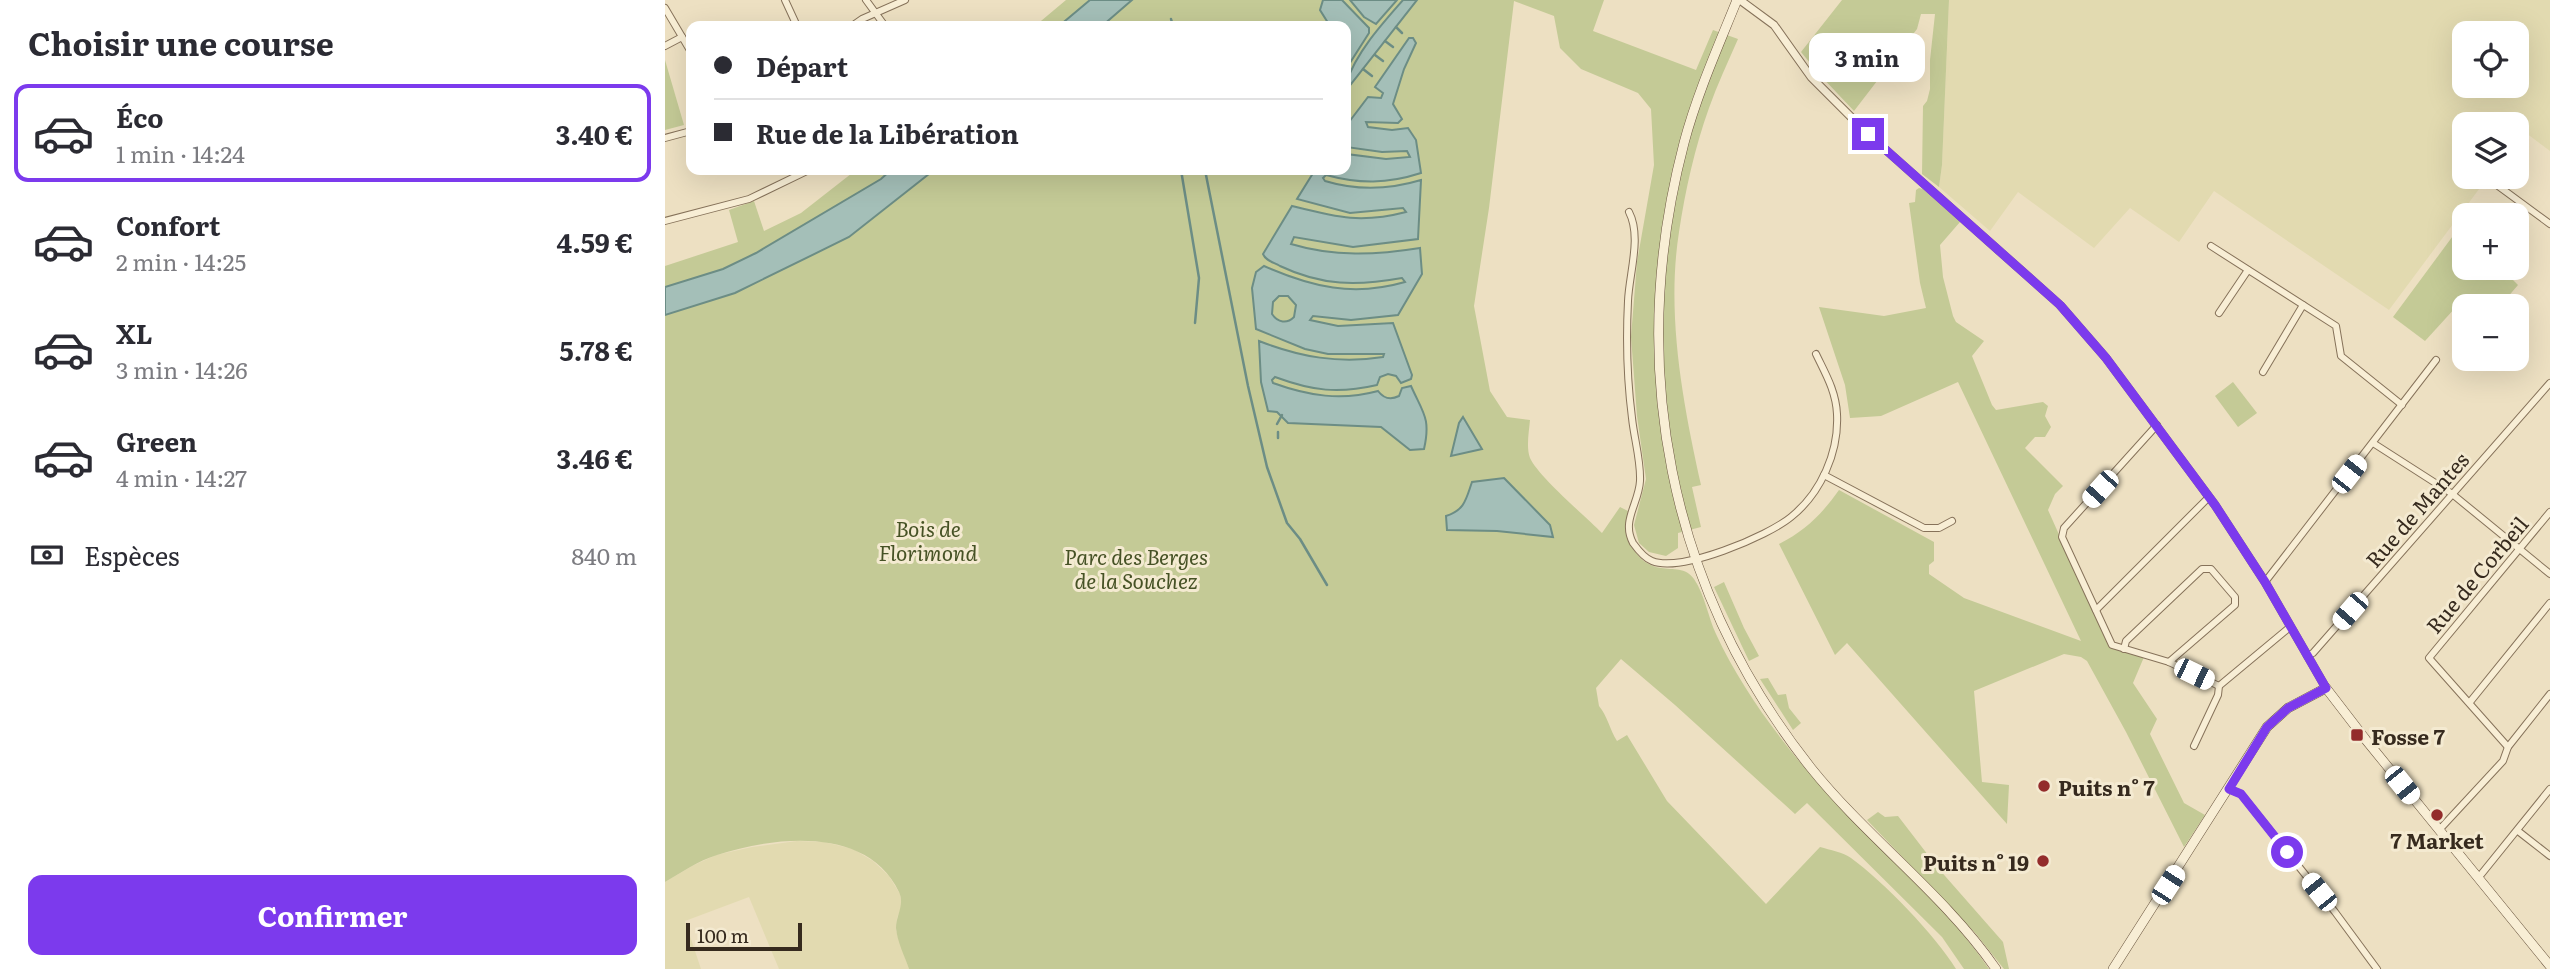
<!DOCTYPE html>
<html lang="fr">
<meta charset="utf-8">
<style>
:root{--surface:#fff;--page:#f7f7f7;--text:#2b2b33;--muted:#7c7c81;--line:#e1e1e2;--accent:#7c3aed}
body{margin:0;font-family:Literata,serif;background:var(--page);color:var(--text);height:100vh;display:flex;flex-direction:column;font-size:26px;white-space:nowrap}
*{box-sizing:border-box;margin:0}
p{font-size:23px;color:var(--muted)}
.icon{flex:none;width:38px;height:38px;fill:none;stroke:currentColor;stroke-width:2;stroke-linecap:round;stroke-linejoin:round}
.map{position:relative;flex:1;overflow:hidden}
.side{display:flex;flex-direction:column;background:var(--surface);width:665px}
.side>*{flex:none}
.hud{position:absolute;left:21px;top:21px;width:665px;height:154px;border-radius:14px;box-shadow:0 7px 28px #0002;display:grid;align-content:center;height:154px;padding:0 28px;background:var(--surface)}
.tools{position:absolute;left:1787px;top:21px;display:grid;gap:14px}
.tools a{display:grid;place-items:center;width:77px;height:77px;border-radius:14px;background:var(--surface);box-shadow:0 7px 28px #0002;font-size:35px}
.scale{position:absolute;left:21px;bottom:18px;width:116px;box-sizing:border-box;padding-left:7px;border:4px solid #362a1e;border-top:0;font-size:19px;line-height:24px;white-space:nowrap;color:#362a1e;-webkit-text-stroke:5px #f4ead1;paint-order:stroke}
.end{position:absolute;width:32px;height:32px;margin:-16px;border:9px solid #7c3aed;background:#fff;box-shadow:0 0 0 4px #fff}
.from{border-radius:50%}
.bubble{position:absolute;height:49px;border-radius:14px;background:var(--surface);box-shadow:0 7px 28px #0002;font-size:23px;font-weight:700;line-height:49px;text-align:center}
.car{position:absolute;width:21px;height:42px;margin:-21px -10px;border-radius:9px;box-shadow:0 0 5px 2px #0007;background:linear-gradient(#fff 24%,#345 0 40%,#fff 0 76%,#345 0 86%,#fff 0)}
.hud b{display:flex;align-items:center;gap:24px;height:66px;font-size:26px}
.hud b+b{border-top:2px solid var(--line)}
.hud i{width:18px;height:18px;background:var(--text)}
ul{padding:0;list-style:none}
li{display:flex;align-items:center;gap:21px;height:98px;margin:0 14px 10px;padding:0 14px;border:4px solid transparent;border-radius:14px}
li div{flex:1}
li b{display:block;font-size:26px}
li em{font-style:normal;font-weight:700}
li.active{border-color:var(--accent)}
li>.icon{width:63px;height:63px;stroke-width:1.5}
h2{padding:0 28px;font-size:32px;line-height:84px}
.pay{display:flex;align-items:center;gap:18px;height:77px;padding:0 28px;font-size:26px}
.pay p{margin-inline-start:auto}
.primary-button{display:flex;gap:14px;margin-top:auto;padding:14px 28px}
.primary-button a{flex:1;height:80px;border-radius:14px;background:var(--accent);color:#fff;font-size:28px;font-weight:700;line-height:80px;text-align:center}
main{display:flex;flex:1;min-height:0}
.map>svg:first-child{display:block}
.farmland{fill:#e2dab0;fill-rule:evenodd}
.green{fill:#c4ca96}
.water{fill:#a4bfb8;stroke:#6c8d85;stroke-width:2;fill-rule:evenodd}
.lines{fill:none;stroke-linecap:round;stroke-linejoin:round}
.stream{stroke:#6c8d85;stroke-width:2.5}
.minor-casing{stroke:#86725a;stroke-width:8}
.tertiary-casing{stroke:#86725a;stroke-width:9}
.secondary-casing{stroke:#68533d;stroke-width:10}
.minor{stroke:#f8eed5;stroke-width:6}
.tertiary{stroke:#f8eed5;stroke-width:7}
.secondary{stroke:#f8eed5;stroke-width:9}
.route{stroke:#7c3aed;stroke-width:9}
.poi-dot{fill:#932c2b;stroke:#f4ead1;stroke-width:2.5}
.labels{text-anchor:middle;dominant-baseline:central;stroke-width:6;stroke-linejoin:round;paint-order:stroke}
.street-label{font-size:21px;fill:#362a1e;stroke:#f4ead1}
.park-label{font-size:21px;font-style:italic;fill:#465225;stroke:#f4ead1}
.poi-label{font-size:21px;font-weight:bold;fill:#362a1e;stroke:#f4ead1;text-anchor:start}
</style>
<main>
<section class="side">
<h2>Choisir une course</h2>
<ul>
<li class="active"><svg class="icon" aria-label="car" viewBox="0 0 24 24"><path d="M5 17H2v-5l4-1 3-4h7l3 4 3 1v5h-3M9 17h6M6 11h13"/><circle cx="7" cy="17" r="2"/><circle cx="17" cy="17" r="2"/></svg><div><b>Éco</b><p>1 min · 14:24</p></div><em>3.40 €</em></li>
<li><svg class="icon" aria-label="car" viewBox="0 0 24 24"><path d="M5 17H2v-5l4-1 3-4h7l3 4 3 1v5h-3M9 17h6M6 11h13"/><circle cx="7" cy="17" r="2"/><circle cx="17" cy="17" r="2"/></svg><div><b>Confort</b><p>2 min · 14:25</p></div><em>4.59 €</em></li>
<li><svg class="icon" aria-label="car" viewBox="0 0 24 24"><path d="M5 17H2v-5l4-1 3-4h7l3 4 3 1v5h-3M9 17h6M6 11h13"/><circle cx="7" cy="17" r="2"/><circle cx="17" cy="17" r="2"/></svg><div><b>XL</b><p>3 min · 14:26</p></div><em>5.78 €</em></li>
<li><svg class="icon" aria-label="car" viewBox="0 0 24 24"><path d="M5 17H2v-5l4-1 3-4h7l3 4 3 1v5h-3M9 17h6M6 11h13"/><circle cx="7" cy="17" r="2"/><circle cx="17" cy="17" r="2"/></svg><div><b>Green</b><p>4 min · 14:27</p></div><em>3.46 €</em></li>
</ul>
<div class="pay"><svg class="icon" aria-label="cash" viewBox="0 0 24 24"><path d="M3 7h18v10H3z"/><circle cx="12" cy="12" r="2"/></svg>Espèces<p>840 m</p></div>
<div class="primary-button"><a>Confirmer</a></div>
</section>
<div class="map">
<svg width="1885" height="969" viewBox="0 0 1885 969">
<rect width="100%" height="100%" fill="#ede0c2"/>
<!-- farmland -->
<g class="farmland">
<path d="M1284 0H1885V151L1857 130 1852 138V124H1799V177H1823L1724 310 1549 191 1514 242 1465 208 1429 248 1353 192 1325 231 1274 187 1277 165ZM1799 33H1852V86H1799Z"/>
<path d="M132 841 159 842 188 849 208 861 224 876 235 894 237 905 232 918 231 931 244 969H114L84 897 20 921 36 969H0V882L27 866 51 855 87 847Z"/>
</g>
<!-- green -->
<g class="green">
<path d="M401 0H939L928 31 1031 70 1048 30 1073 39C1063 62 1052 85 1044 108 1030 147 1020 191 1014 232 1001 315 1018 404 1036 485L1027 487 1036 527 1013 533V548L1001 556 984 552 974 543 969 525 981 479 972 416 966 337 972 262 989 165 986 109 973 93 916 69 895 48 889 16 849 1 824 208 809 306 825 391 842 417 865 420C864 432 861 447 865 458 873 476 921 517 937 533L955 507 963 511C958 535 969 564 996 568 1008 570 1021 567 1029 579 1040 595 1043 617 1051 634 1074 684 1109 732 1145 774 1202 841 1275 896 1324 969H1299L1277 937 1142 803 1130 814 1010 705 956 659 931 688 934 706C942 715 945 730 952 741L962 735 1002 801 1101 904 1155 847C1165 850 1178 852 1186 858 1218 881 1271 936 1291 969H244C240 957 232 941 231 928 231 915 240 905 234 892 203 826 110 836 52 855 33 861 17 872 0 882V266L73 242 64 210 89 201 99 231 136 213 191 170H681V26H370Z"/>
<path d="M1177 0H1284L1277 165 1274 187 1257 174 1258 106 1262 101 1265 89V60L1270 14H1256L1252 29 1189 111 1155 75 1136 52Z"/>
<path d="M0 60 19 125 0 130Z"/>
<path d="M1254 188 1258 189 1295 222 1275 245 1278 277 1288 316 1291 322 1319 341 1307 356 1327 405 1331 410 1378 402 1383 406 1380 416 1386 427 1380 437H1370L1360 448 1398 486 1390 494 1383 510 1444 646 1479 657 1468 683 1492 719 1485 734 1519 803 1540 815 1519 847 1461 732 1422 661 1416 657 1399 654 1309 691 1317 782 1344 785 1342 824 1182 643 1170 655 1114 544C1140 531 1157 514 1174 490L1269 542V561L1264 565V574L1299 598 1416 641 1293 382 1216 416 1185 418 1180 385 1154 307 1219 316 1261 308 1255 283 1244 203 1250 202 1251 190Z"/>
<path d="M1796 225 1799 229V268H1836L1853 285 1835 306H1799V314L1791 307 1760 341 1728 317Z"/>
<path d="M1568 382 1592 413 1573 427 1550 396Z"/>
<path d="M1059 582 1079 628 1094 656 1084 661 1049 587Z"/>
<path d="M1103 678 1113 695 1121 694 1124 708 1136 723 1128 730 1095 679Z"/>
<path d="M1213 812 1220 817 1233 816 1273 868 1338 942 1344 969H1339L1311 934 1202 820Z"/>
</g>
<!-- water -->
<g class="water">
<path d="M425 0H467L437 26H394Z"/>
<path d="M658 0H677L704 28V33L681 69V48L683 44 681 42V26H665L655 10Z"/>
<path d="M685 0H732L711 24 699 17Z"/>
<path d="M738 0H752L686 84 682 81C692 51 718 23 738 0Z"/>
<path d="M744 38H748L751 43 739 69 728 104 737 119 733 123 701 122 703 127 727 130 743 128 751 140 756 173C722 184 694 184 661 175L658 178 660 181C693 191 723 190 756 180L753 239 688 247 629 237 626 244C669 257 711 255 755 248L757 274 733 315 686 320 648 316 645 320 673 326 728 323 747 375 746 379 736 383 731 376 723 374 715 377 712 385C673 394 648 391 610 377L607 380 608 383C644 396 676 401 713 391 719 399 726 400 734 396L737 388 746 386C758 413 766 418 759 449L745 450 716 427 623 423 612 412 603 411 596 382 594 341C635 357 674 364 718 357L719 354H663L640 349 591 329 587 288 591 272 599 266C647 287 688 297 740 282L737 278C692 286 657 286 615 266 608 262 601 261 598 254L627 206C671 217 695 224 741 212L738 208 685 213 632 199 650 170H681V154L721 159 745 157 742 151 717 152 681 147V126L703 97 716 98 718 93 710 87ZM614 296H623L631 305 629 317C622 324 613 323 607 314L608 302Z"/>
<path d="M226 170H269L184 237 70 293 0 315V287L58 269 91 253 216 179Z"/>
<path d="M798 417 817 449 786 456 794 423Z"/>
<path d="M839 478 885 525 888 537 832 531 782 530 781 516C800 510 801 499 807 482Z"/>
</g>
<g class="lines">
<!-- stream -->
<g class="stream">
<path d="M506 19 508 26"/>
<path d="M731 27 737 33"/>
<path d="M720 41 728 47"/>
<path d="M710 55 718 61"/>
<path d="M698 69 707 76"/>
<path d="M516 170 534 278 530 323"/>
<path d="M540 170 583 386 602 467 622 523 635 539 662 585"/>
<path d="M612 424 617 415"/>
<path d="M613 432V438"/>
</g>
<!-- minor casing -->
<g class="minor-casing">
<g id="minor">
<path d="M120 0 132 26"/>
<path d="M201 0 220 26"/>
<path d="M0 8 26 52"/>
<path d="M187 26 197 19 240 0"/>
<path d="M0 46 17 37"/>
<path d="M0 138 26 131"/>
<path d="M1821 177 1885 224"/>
<path d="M964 212C977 237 964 274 963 301 961 340 962 379 967 418 969 438 976 461 975 481 974 503 956 521 968 543 973 550 979 558 987 561 1016 573 1103 536 1126 517 1156 493 1174 452 1172 414 1171 391 1160 373 1151 354"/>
<path d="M0 221 84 199 144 170"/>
<path d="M1546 246 1671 326 1676 356 1737 405"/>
<path d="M1554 313 1583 270"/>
<path d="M1598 372 1638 305"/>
<path d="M1492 425 1399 528 1397 537 1447 645 1504 662 1554 686"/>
<path d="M1708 443 1786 493 1885 574"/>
<path d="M1159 475 1259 528H1274L1287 521"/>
<path d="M1600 582 1771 360"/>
<path d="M1431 610 1544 497"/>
<path d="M1459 649 1461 641 1537 569H1546L1570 597V605L1504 662"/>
<path d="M1642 656 1648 653 1885 383"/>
<path d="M1805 702 1885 603"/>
<path d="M1529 746 1553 695 1554 686 1625 627"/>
<path d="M1843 747 1764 658 1885 512"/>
<path d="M1564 789 1576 794 1670 912 1712 969"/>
<path d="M1775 829 1838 761 1843 747 1885 694"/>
<path d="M1853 831 1885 856"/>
<path d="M1814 877 1885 789"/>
</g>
</g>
<!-- tertiary casing -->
<g class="tertiary-casing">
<path id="tertiary" d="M1075 0 1109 25 1146 77 1203 134 1395 305 1441 358 1550 505 1600 582 1661 688"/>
</g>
<!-- secondary casing -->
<g class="secondary-casing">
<g id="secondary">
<path d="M1072 0C1053 47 1032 94 1019 143 961 364 1003 588 1146 768 1203 839 1279 894 1331 969"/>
<path d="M1448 969 1602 727 1623 708 1661 688 1701 740 1885 966"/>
</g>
</g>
<!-- minor -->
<use href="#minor" class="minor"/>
<!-- tertiary -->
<use href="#tertiary" class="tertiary"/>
<!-- secondary -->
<use href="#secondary" class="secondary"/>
</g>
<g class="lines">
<!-- route -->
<path class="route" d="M1203 134 1395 305 1441 358 1550 505 1600 582 1661 688 1623 708 1602 727 1564 789 1576 794 1622 852"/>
</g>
<!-- markers -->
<g class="poi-dot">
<rect x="1685" y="728" width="14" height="14" rx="3.5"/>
<circle cx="1379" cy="786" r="7"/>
<circle cx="1772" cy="815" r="7"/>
<circle cx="1378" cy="861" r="7"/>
</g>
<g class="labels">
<!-- street labels -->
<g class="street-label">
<text transform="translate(1751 509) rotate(-49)">Rue de Mantes</text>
<text transform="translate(1811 574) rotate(-50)">Rue de Corbeil</text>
</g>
<!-- park labels -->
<g class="park-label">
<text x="263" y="527">Bois de<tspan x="263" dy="24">Florimond</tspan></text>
<text x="471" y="555">Parc des Berges<tspan x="471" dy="24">de la Souchez</tspan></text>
</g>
<!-- poi labels -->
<g class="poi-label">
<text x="1706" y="735">Fosse 7</text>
<text x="1393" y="786">Puits n° 7</text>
<text x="1772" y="839" text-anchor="middle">7 Market</text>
<text x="1364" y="861" text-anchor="end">Puits n° 19</text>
</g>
</g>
</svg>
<div class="tools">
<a><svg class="icon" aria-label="locate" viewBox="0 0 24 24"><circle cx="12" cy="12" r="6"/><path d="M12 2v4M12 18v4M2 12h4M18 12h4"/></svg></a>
<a><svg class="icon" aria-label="layers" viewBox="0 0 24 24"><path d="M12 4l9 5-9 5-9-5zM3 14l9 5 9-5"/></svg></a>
<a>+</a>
<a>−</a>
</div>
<div class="scale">100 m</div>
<i class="end from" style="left:1622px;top:852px"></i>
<i class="end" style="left:1203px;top:134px"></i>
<div class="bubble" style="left:1144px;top:33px;width:116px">3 min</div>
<i class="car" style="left:1684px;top:474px;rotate:38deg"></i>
<i class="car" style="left:1435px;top:489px;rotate:222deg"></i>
<i class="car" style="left:1685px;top:611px;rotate:221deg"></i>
<i class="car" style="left:1529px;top:674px;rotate:116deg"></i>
<i class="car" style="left:1737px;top:785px;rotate:141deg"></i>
<i class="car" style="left:1503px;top:885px;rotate:33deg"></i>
<i class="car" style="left:1654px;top:892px;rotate:321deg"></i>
<div class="hud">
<b><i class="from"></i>Départ</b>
<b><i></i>Rue de la Libération</b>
</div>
</div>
</main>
